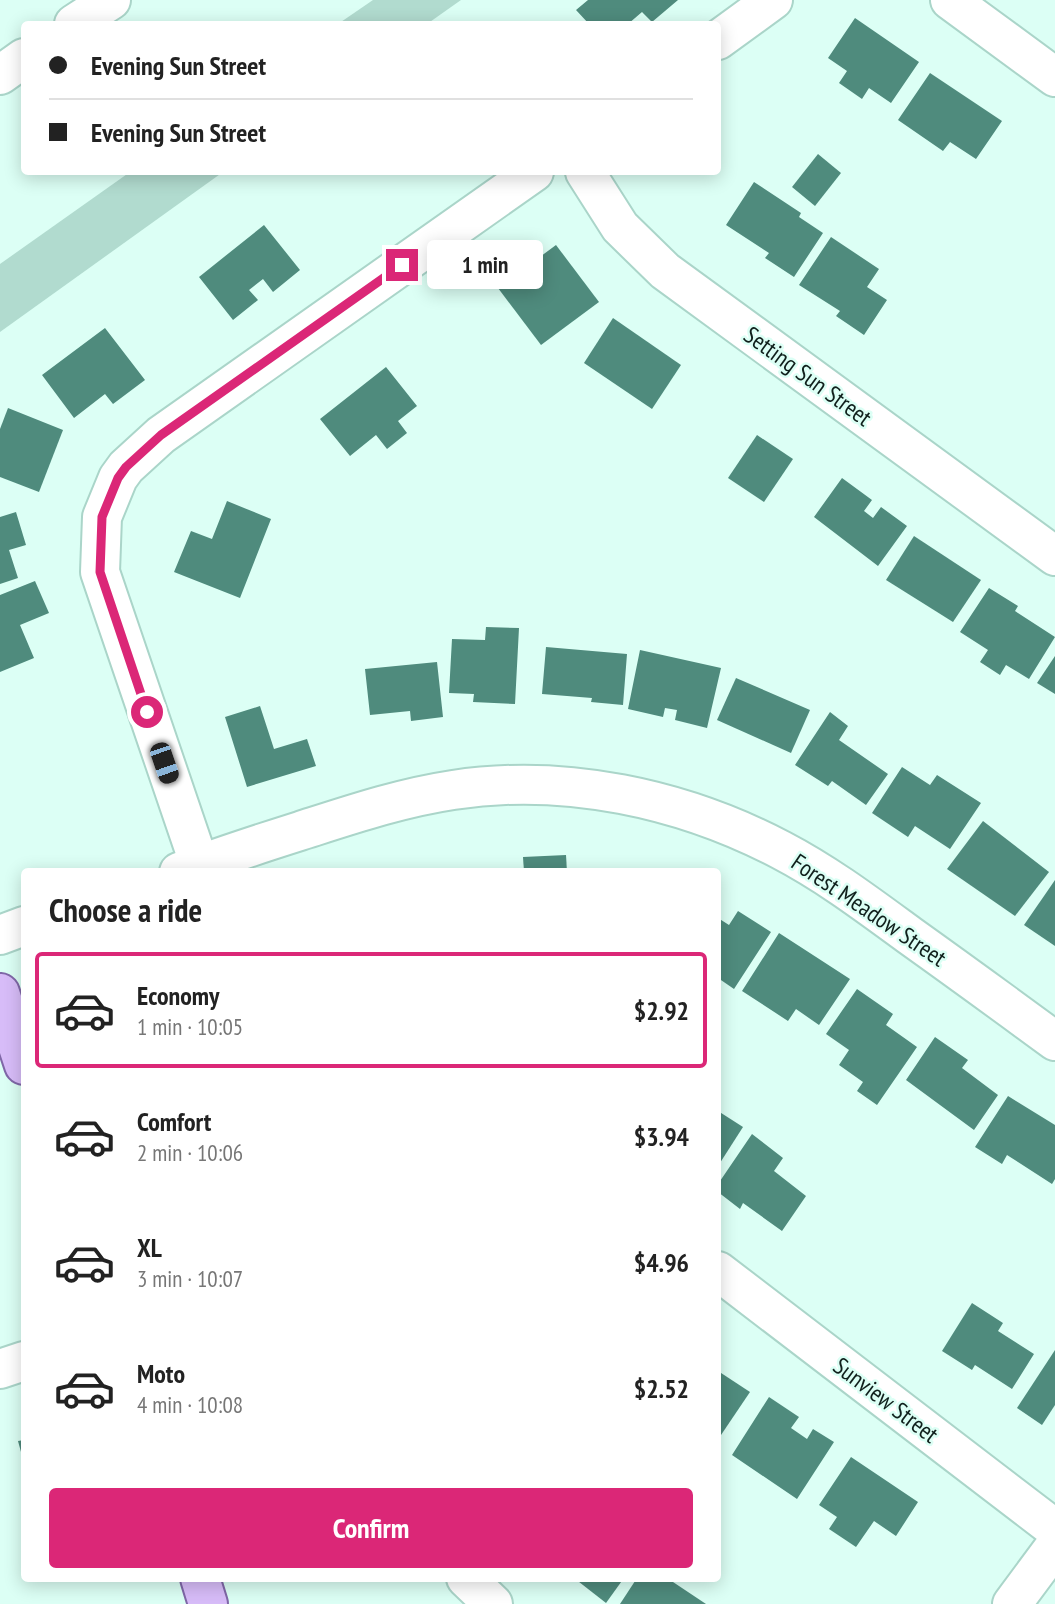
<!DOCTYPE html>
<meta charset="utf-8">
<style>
:root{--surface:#fff;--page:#f2f2f2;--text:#222;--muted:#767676;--line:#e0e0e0;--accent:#db2777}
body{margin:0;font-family:"PT Sans Narrow",sans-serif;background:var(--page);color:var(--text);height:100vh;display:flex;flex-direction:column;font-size:26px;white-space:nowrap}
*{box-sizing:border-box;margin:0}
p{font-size:23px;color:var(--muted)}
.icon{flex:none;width:38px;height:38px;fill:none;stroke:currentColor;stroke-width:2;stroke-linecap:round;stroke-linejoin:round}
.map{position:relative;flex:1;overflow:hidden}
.panel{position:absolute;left:21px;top:868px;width:700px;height:714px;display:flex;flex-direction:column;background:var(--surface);border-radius:7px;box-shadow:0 4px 18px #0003}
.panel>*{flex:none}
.banner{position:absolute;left:21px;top:21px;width:700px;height:154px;border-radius:7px;box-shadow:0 4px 18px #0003;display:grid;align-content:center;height:154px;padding:0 28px;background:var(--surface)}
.end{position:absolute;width:32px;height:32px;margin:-16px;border:9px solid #db2777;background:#fff;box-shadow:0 0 0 4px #fff}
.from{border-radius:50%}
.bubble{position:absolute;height:49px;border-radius:7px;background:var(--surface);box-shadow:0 4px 18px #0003;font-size:23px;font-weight:800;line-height:49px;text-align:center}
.car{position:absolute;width:21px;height:42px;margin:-21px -10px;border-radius:9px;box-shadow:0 0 5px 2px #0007;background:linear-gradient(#222 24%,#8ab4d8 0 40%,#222 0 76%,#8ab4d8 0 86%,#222 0)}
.banner b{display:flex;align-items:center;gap:24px;height:66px;font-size:26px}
.banner b+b{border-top:2px solid var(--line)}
.banner i{width:18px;height:18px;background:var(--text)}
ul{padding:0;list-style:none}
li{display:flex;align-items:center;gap:21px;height:116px;margin:0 14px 10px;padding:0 14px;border:4px solid transparent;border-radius:7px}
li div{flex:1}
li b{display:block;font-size:26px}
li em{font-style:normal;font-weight:800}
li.selected{border-color:var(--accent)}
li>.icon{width:63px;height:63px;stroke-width:1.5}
h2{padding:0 28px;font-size:32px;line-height:84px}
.action{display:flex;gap:14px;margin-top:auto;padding:14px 28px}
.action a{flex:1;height:80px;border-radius:7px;background:var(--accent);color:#fff;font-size:28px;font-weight:800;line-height:80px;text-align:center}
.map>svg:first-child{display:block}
.green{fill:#b1dbcf}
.building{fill:#4f8b7d}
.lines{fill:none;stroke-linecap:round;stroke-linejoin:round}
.minor-casing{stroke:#aad5c9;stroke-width:42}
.major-casing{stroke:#8068a8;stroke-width:42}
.minor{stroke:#fff;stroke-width:38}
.major{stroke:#d7bcf8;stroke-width:38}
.route{stroke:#db2777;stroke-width:9}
.labels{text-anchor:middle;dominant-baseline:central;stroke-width:5;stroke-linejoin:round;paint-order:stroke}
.street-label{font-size:24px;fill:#10201c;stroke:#dcfff5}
</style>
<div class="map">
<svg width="1055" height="1604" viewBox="0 0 1055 1604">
<rect width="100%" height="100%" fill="#dcfff5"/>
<!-- green -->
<g class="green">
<path d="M373 0H461L427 24H338Z"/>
<path d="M130 172H223L0 332V264Z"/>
</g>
<!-- building -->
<g class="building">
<path d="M588 0H678L652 22 642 12 628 24H589L576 10Z"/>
<path d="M855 18 919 62 891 103 869 88 862 99 839 83 847 71 828 58Z"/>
<path d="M930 73 1002 121 976 159 950 142 943 151 898 120Z"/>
<path d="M818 154 841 173 815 206 792 187Z"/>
<path d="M754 182 801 213 799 217 823 233 794 277 765 258 769 253 726 225Z"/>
<path d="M264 225 300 270 273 292 263 279 249 290 258 300 233 320 199 277Z"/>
<path d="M831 237 879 269 867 287 887 300 864 335 836 316 840 311 799 285Z"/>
<path d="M556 245 599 302 541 345 498 288Z"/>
<path d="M613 318 681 365 652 409 584 363Z"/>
<path d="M105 328 145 380 113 404 105 394 74 418 42 375Z"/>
<path d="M386 367 417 406 398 421 407 433 387 449 376 435 350 456 320 419Z"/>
<path d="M8 408 63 430 39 492 0 477V429Z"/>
<path d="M757 435 793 459 764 502 728 478Z"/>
<path d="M842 478 872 500 864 511 873 518 881 507 907 526 878 566 814 517Z"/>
<path d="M227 501 271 519 240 598 174 572 191 531 212 539Z"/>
<path d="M16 512 26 545 9 550 18 578 0 584V517Z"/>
<path d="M914 536 981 580 953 622 886 580Z"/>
<path d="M35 581 49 613 20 625 34 658 0 672V595Z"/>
<path d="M989 588 1018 606 1015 611 1055 637 1029 679 1006 665 1000 675 980 662 988 650 960 632Z"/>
<path d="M486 627 519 628 515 704 473 702 474 694 449 693 452 639 485 640Z"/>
<path d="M546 647 627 654 623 705 591 702 592 698 542 694Z"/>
<path d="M640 650 721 668 707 728 675 720 677 710 665 708 663 717 628 709Z"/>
<path d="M1055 656V694L1037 683Z"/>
<path d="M437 662 443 717 411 721 410 711 370 715 365 669Z"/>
<path d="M736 678 810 710 791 753 717 720Z"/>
<path d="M260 706 274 749 307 739 316 766 247 787 225 717Z"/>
<path d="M830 712 848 726 839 740 888 774 866 805 832 781 828 786 795 765Z"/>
<path d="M902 767 930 785 937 775 981 803 950 849 915 826 908 837 872 813Z"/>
<path d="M983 821 1049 872 1015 916 947 869Z"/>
<path d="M566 855 567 872H524L523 857Z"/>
<path d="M1055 880V946L1024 925Z"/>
<path d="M738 911 771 932 734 989 718 978V918L729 925Z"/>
<path d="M779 933 850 979 819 1025 796 1009 788 1021 742 991Z"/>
<path d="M857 989 893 1014 886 1025 917 1047 877 1105 857 1091 863 1082 839 1065 849 1050 826 1034Z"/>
<path d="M935 1037 968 1060 962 1068 998 1095 974 1130 906 1080Z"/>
<path d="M1008 1096 1055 1125V1179L1052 1184 1007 1155 1002 1164 975 1147Z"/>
<path d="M718 1111 743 1127 718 1166Z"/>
<path d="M752 1134 783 1158 774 1171 806 1196 782 1231 743 1203 740 1209 718 1192V1184Z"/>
<path d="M972 1303 1003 1323 998 1331 1034 1354 1012 1389 975 1365 972 1370 942 1351Z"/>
<path d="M1055 1350V1405L1042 1425 1017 1408Z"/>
<path d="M718 1371 750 1392 721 1435 718 1432Z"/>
<path d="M769 1397 799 1417 791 1428 807 1439 813 1429 834 1442 797 1499 732 1455Z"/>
<path d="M24 1440V1463L18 1441Z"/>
<path d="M851 1457 918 1502 896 1536 874 1521 856 1547 829 1529 837 1517 819 1505Z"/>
<path d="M574 1578H624L606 1603Z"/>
<path d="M637 1578H667L706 1604H620Z"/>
</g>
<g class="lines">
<!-- minor casing -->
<g class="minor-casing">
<g id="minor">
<path d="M950 0 1055 77"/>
<path d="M74 24 111 0"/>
<path d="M718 40 773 0"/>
<path d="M0 75 24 58"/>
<path d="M585 172 620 227 665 271 1055 556"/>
<path d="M179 872C219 857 259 844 300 831 350 815 400 798 453 790 564 773 682 798 781 850 827 874 868 905 909 935 958 970 1006 1005 1055 1041"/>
<path d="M202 872 100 572 102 517 118 478 126 467 161 435 534 172"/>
<path d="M0 935 24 926"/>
<path d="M718 1271 1055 1529"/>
<path d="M0 1369 24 1361"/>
<path d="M466 1578 493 1604"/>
<path d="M1012 1604 1055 1546"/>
</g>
</g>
<!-- major casing -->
<g class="major-casing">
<g id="major">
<path d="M0 993 24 1065"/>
<path d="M200 1578 208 1604"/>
</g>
</g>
<!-- minor -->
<use href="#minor" class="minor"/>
<!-- major -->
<use href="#major" class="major"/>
</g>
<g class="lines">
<!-- route -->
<path class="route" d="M147 712 100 572 102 517 118 478 126 467 161 435 402 265"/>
</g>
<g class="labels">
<!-- street labels -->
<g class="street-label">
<text transform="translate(808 376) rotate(36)">Setting Sun Street</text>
<text transform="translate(869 910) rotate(34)">Forest Meadow Street</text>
<text transform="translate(886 1400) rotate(37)">Sunview Street</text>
</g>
</g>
</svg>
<i class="end from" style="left:147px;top:712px"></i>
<i class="end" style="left:402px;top:265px"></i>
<div class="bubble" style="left:427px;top:240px;width:116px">1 min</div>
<i class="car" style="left:164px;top:763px;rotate:161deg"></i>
<div class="banner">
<b><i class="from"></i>Evening Sun Street</b>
<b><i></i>Evening Sun Street</b>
</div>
<section class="panel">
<h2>Choose a ride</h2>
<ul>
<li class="selected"><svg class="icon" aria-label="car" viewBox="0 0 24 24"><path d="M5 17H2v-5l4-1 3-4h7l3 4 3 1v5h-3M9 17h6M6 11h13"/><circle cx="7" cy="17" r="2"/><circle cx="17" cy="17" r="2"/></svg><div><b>Economy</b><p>1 min · 10:05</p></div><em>$2.92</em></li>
<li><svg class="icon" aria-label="car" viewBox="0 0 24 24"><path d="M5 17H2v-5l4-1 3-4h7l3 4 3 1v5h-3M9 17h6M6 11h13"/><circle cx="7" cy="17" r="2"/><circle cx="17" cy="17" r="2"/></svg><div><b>Comfort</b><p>2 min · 10:06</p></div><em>$3.94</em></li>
<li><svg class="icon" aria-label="car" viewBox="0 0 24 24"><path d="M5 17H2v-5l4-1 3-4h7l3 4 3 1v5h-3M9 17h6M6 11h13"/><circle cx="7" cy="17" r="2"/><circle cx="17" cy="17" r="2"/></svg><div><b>XL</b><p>3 min · 10:07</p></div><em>$4.96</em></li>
<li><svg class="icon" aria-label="car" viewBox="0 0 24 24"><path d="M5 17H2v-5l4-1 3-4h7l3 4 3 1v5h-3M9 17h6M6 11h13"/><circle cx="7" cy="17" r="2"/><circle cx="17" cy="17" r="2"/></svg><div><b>Moto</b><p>4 min · 10:08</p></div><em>$2.52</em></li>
</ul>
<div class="action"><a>Confirm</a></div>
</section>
</div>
